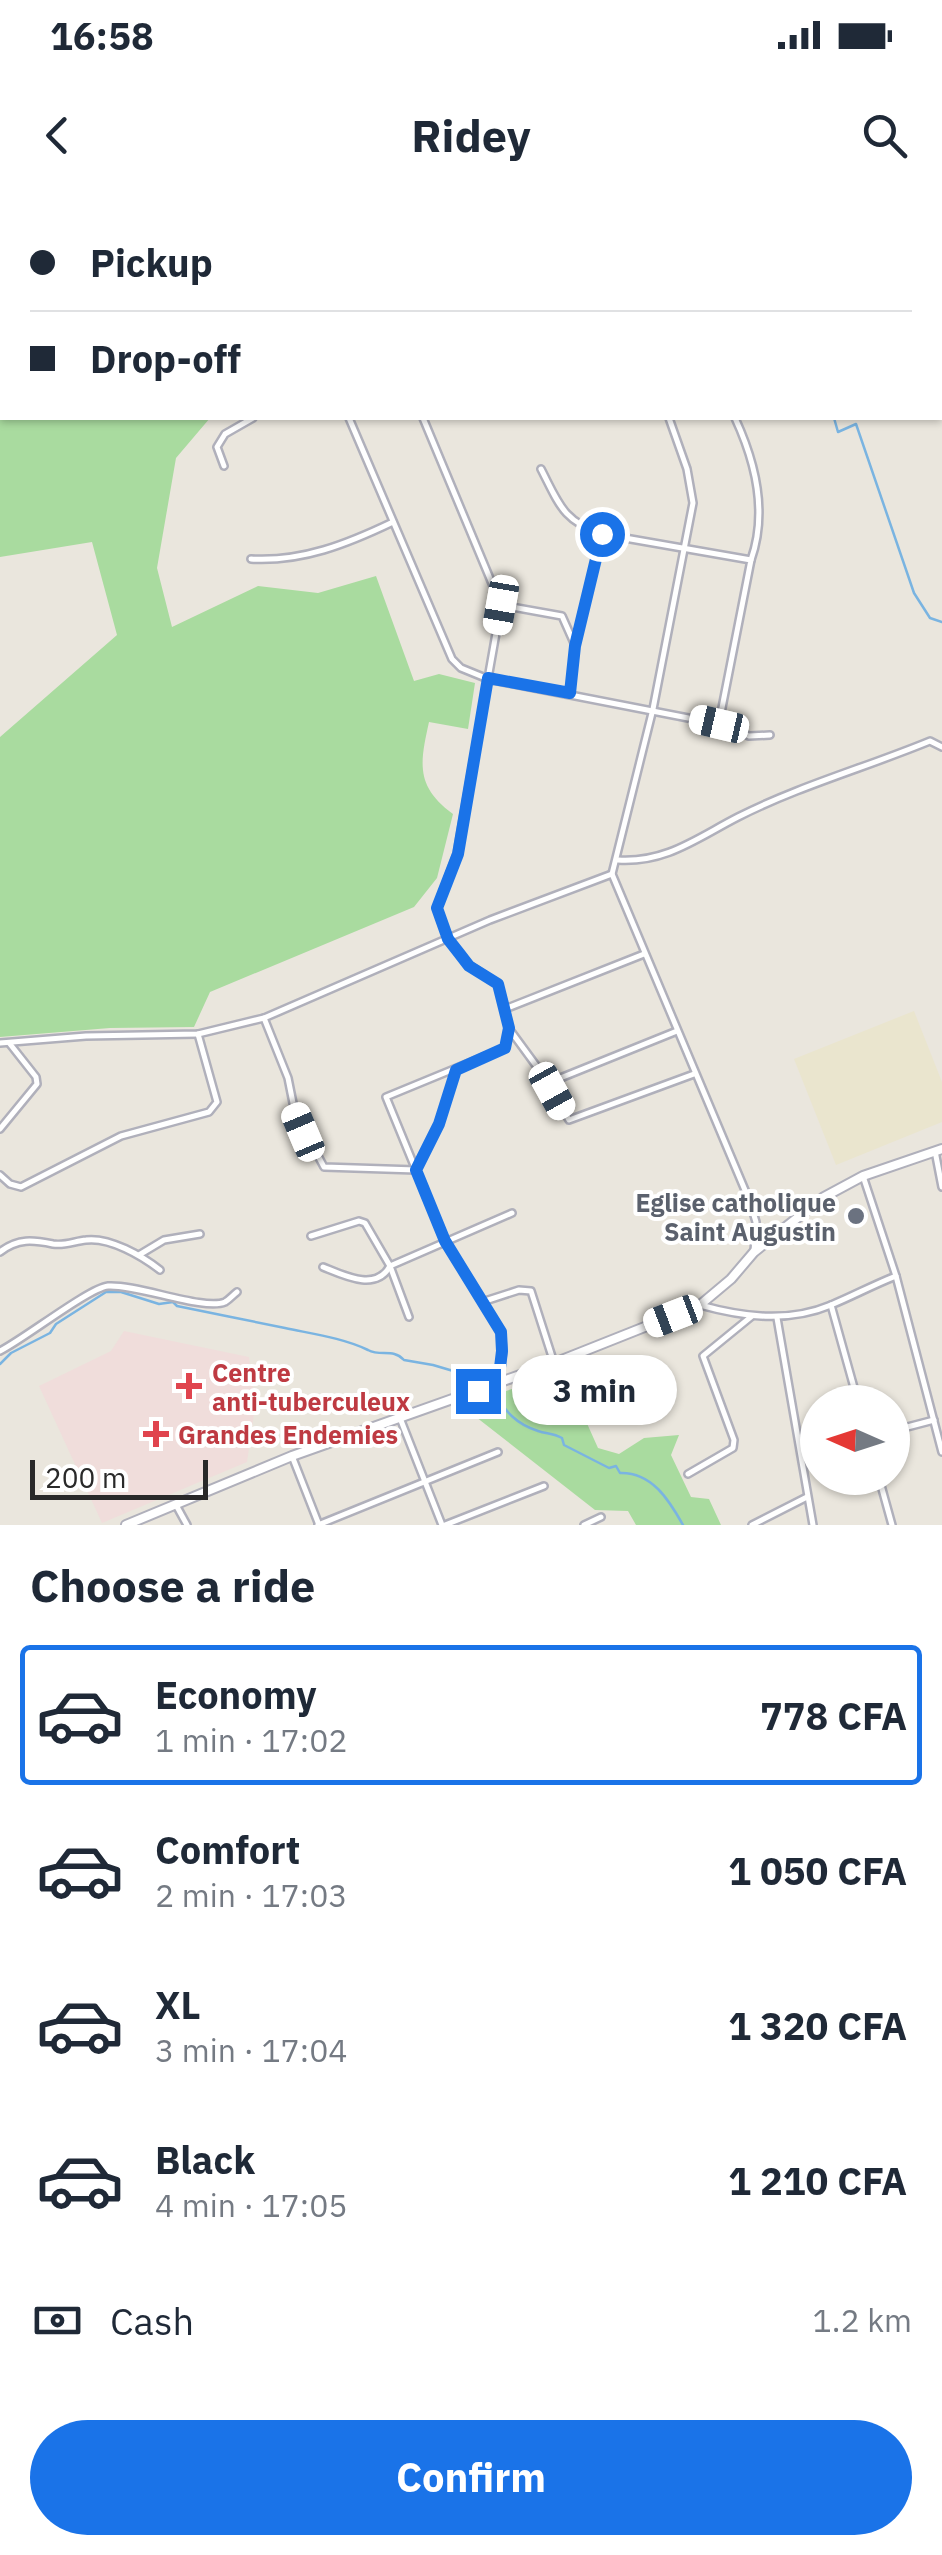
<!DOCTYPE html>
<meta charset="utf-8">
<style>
:root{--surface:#fff;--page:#f6f6f7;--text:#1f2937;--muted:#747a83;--line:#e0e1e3;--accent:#1a73e8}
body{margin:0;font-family:"IBM Plex Sans",sans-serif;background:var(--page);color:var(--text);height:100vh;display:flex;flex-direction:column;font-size:38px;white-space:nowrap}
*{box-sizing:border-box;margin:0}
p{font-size:32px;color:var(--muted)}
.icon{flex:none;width:55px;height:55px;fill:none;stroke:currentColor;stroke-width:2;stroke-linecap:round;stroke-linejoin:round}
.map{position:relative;height:1325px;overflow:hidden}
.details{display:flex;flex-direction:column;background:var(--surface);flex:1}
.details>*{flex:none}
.guide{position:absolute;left:0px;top:0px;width:942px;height:220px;box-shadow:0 2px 8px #0004;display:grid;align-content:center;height:220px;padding:0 30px;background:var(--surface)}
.needle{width:65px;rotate:273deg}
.buttons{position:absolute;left:800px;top:1185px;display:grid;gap:20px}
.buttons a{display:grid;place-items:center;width:110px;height:110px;border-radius:50%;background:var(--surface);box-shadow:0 2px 8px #0004;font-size:50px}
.scale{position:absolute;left:30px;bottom:25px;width:178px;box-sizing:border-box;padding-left:10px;border:5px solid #292929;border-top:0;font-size:28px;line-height:35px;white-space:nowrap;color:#292929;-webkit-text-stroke:8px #fff;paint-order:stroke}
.end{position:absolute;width:45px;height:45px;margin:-22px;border:12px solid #1a73e8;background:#fff;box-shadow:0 0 0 5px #fff}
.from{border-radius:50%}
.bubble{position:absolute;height:70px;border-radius:35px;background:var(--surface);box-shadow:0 2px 8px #0004;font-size:32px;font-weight:700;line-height:70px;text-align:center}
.car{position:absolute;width:30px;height:60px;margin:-30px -15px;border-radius:12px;box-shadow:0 0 8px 2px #0007;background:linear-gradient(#fff 24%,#345 0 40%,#fff 0 76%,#345 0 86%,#fff 0)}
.guide b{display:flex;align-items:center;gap:35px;height:95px;font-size:38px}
.guide b+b{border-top:2px solid var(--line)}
.guide i{width:25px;height:25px;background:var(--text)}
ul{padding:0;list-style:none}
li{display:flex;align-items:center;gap:30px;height:140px;margin:0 20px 15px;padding:0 10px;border:5px solid transparent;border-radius:10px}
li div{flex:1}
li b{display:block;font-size:38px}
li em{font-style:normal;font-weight:700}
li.selected{border-color:var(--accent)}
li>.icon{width:90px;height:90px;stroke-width:1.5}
h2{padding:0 30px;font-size:45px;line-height:120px}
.pay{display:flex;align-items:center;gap:25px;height:110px;padding:0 30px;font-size:38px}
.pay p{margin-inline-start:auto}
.primary-button{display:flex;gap:20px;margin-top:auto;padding:20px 30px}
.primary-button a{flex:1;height:115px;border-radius:60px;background:var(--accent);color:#fff;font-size:40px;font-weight:700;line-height:115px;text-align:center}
.status{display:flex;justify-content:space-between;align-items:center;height:70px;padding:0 50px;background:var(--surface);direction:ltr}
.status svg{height:28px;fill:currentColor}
header{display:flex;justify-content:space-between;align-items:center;height:130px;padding:0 30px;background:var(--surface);font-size:45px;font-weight:700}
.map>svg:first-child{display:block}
.education{fill:#eae5ce}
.medical{fill:#f0dddb}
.green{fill:#a9db9f}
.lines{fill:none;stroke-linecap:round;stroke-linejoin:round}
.stream{stroke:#7ab4e1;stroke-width:2.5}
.street-casing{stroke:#b0b0bb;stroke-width:10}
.secondary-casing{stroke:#b0b0bb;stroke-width:12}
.street{stroke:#fff;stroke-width:5}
.secondary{stroke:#fff;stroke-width:8}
.route{stroke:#1a73e8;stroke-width:12}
.worship-dot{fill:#6b7280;stroke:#fff;stroke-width:4}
.health-dot{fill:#e0444e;stroke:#fff;stroke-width:4}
.labels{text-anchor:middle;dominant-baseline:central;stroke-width:8;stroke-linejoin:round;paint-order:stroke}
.worship-label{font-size:25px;font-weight:bold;fill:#5b616d;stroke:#fff;text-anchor:end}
.health-label{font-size:25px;font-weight:bold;fill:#be3a42;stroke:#fff;text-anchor:start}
</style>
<div class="status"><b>16:58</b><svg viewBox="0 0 49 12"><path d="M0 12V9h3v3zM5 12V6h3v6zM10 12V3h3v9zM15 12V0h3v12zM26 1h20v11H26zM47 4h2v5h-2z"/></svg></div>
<header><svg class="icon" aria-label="back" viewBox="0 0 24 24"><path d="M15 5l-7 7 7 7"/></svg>Ridey<svg class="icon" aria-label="search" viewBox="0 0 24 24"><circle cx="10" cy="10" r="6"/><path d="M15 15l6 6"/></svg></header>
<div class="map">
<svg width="942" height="1325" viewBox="0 0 942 1325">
<rect width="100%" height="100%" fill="#eae6dd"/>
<!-- education -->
<path class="education" d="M914 811 942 882V922L836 965 794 859Z"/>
<!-- medical -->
<path class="medical" d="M124 1131 249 1157 255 1207 247 1262 102 1323 39 1186 111 1151Z"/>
<!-- green -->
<g class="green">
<path d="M0 0 176 2H2V218H210L176 258 157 368 172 427 258 386 318 393 376 376 414 481 439 474 475 483 468 529 429 522C420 563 415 586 453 614L437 678 414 707 210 792 194 827 110 828 0 837V537L117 435 92 342 0 357Z"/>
<path d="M546 1178 585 1219 598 1248 619 1254 644 1238 679 1235 671 1255 691 1297 709 1299 721 1325H636L628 1311 595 1310 467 1210 466 1204Z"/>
</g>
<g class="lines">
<!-- stream -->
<g class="stream">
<path d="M834 218 838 232 856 224 914 393 930 418 942 422"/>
<path d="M0 1164 11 1153 50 1133 56 1124 106 1092H121L159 1104 173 1102 177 1106C213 1113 249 1121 285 1128 313 1134 343 1138 368 1150 381 1157 393 1148 404 1160L433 1165 487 1181"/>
<path d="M494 1193C506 1212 516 1224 538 1231 547 1234 553 1233 562 1238L564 1245 609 1268 616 1266 620 1273C652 1272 669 1300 683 1325"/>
</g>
<!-- street casing -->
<g class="street-casing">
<g id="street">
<path d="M263 0 264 2"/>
<path d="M336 0 338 2"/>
<path d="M481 0 482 2"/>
<path d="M557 0 558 2"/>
<path d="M780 0 781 2"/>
<path d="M920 0 921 2"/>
<path d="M596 2 602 0"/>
<path d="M766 2 772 0"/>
<path d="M940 8 942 7"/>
<path d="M940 49 942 54"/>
<path d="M940 181 942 180"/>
<path d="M940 210 942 215"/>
<path d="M349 218 452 459 461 468 488 479 719 524 749 536 770 535"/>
<path d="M423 218 501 405 457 654 437 708 448 739 459 753 469 765 498 784 505 809"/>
<path d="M669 218 687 269 693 303 653 509 612 674 750 1002 756 1022 754 1052"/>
<path d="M735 218C755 261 768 312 751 360"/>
<path d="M224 266 217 247 225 234 253 218"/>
<path d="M541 269C559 304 563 321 602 334L751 360 719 523"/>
<path d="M251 359C302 362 347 344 393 322"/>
<path d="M501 405 562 416 574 443"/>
<path d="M570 493 575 446 602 334"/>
<path d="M618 660C666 663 697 638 738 617 799 586 867 567 930 541L942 547"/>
<path d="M264 818 288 878 295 913 324 967 416 970 439 924 456 870"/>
<path d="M510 830 543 875 569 920 694 874"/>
<path d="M0 843 86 836 198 834 264 818 490 720 612 674"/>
<path d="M548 883 677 831"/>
<path d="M0 929 37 884 36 877 10 844"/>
<path d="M935 951 942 987"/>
<path d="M0 975 10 984 21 987 121 936 209 912 217 902 198 834"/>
<path d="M863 976 896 1076 942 1252"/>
<path d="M311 1036 359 1021 365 1023 390 1066 409 1117"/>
<path d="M0 1052C18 1038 33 1040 53 1044 65 1046 75 1041 86 1040 110 1037 142 1056 160 1070"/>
<path d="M139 1055 164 1040 200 1034"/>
<path d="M323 1067C343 1075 376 1092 390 1066L512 1013"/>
<path d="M482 1102 519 1090 531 1091 554 1163"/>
<path d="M700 1105C743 1117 788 1123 831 1105 853 1096 873 1085 896 1076"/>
<path d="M831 1105 858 1202"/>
<path d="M777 1118 813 1325"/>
<path d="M0 1151C24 1139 89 1088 108 1086 137 1084 204 1111 225 1102 230 1099 233 1095 237 1092"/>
<path d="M498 1182 503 1151 501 1132 445 1041 386 897 505 848 509 828 505 809 644 754"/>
<path d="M400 1218 442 1325"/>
<path d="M892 1231 934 1220"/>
<path d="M802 1254 818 1250"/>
<path d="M292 1256 319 1325"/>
<path d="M688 1274 733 1248 734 1240 703 1156 752 1116"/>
<path d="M879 1278 892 1325"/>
<path d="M176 1305 187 1325"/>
<path d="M318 1325 498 1252"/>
<path d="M445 1325 544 1286"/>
<path d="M584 1325 601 1317"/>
<path d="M752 1325 807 1297"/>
</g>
</g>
<!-- secondary casing -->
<g class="secondary-casing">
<path id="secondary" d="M126 1325 292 1256 554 1163 700 1105 731 1079 754 1052 824 997 863 976 942 949"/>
</g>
<!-- street -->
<use href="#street" class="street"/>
<!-- secondary -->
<use href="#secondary" class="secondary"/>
</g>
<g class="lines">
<!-- route -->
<path class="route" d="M478 1191 498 1184 502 1151 501 1132 445 1041 416 970 439 924 456 870 505 848 509 828 498 784 469 766 459 753 448 739 437 708 458 654 488 478 570 493 575 446 602 334"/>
</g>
<!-- markers -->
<circle class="worship-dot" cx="856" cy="1016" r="10"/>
<g class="health-dot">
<path d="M184 1171h10v10h10v10h-10v10h-10v-10h-10v-10h10z"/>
<path d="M151 1219h10v10h10v10h-10v10h-10v-10h-10v-10h10z"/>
</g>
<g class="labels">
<!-- worship labels -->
<g class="worship-label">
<text x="836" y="1002">Eglise catholique<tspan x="836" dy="29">Saint Augustin</tspan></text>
</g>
<!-- health labels -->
<g class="health-label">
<text x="212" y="1172">Centre<tspan x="212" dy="29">anti-tuberculeux</tspan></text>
<text x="178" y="1234">Grandes Endemies</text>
</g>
</g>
</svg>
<div class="buttons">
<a><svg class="needle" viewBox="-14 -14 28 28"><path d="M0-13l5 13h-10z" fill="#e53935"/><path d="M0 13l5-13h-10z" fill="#747a83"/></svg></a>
</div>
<div class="scale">200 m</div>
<i class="end from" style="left:602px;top:334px"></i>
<i class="end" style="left:478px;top:1191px"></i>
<div class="bubble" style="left:512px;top:1155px;width:165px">3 min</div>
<i class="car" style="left:501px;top:405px;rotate:190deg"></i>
<i class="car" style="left:719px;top:524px;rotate:283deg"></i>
<i class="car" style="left:552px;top:891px;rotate:151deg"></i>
<i class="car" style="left:303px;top:932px;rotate:337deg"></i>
<i class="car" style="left:673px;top:1116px;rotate:249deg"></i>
<div class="guide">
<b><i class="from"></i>Pickup</b>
<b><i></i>Drop-off</b>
</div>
</div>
<section class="details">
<h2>Choose a ride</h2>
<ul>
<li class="selected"><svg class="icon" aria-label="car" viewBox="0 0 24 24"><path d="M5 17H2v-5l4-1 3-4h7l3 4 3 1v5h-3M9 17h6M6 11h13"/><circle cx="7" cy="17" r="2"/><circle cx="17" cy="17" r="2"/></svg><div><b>Economy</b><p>1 min · 17:02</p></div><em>778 CFA</em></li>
<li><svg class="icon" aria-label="car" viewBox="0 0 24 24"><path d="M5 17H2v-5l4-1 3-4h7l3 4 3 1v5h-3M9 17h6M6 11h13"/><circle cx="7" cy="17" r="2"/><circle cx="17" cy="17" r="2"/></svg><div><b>Comfort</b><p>2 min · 17:03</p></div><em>1 050 CFA</em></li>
<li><svg class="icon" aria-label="car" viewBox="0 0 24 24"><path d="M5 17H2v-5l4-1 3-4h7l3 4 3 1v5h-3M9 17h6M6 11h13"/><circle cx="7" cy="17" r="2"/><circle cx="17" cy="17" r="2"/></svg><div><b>XL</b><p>3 min · 17:04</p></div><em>1 320 CFA</em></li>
<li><svg class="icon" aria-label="car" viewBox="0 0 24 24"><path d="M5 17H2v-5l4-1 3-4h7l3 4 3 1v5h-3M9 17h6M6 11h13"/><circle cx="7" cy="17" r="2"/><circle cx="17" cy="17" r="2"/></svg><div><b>Black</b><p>4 min · 17:05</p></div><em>1 210 CFA</em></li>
</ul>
<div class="pay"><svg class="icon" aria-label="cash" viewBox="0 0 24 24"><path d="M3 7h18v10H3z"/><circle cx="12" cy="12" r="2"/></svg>Cash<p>1.2 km</p></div>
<div class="primary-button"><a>Confirm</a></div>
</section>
